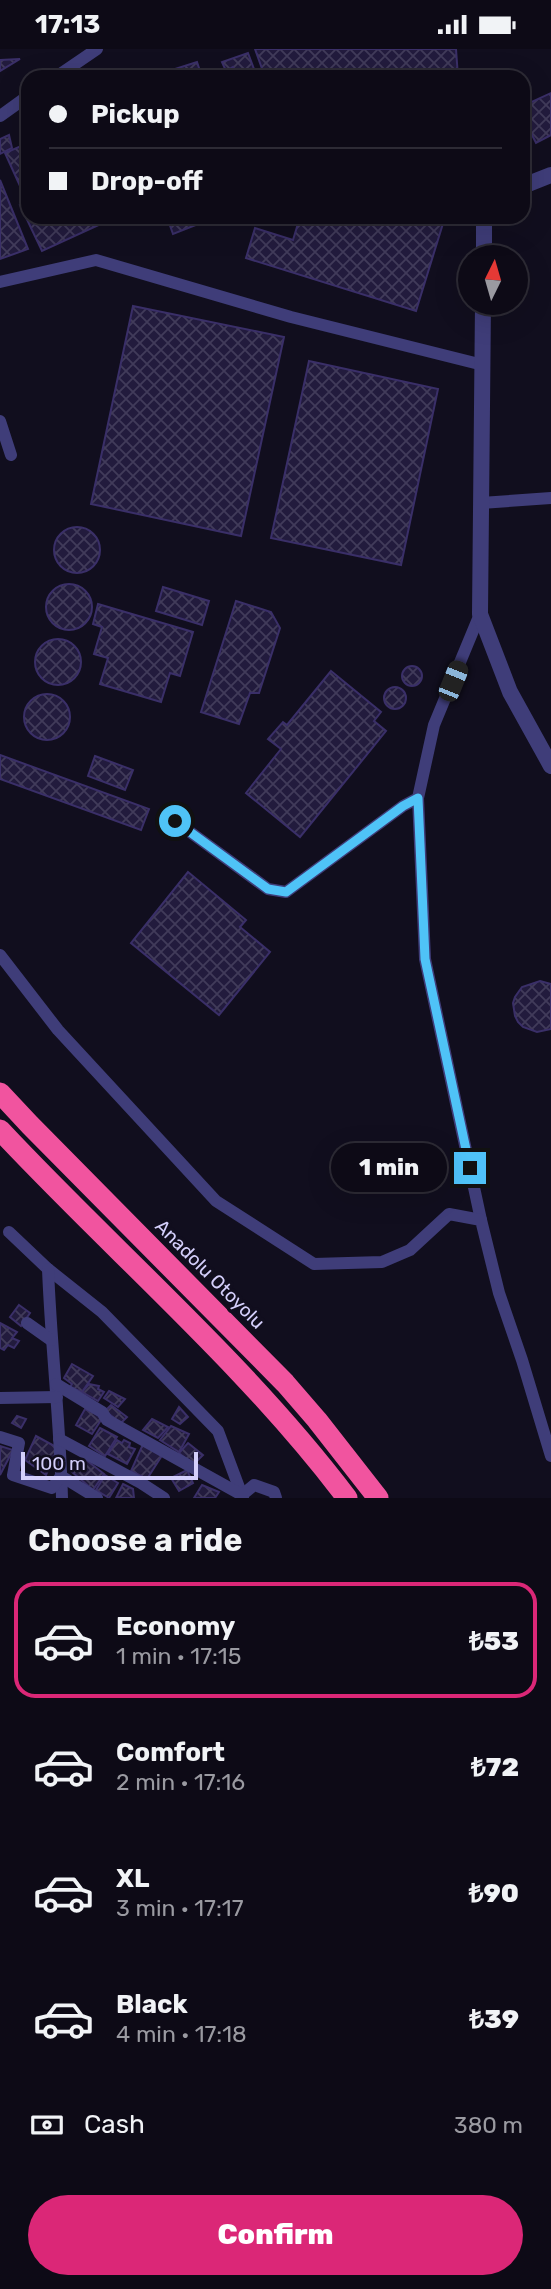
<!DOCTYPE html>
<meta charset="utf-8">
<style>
:root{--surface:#0d0a16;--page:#16131f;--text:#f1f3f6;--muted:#9a9aa1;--line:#2d2b35;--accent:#db2777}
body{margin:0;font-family:Rubik,sans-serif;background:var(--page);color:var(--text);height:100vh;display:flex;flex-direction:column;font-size:26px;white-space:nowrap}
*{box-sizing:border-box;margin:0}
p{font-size:23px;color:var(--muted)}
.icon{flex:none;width:38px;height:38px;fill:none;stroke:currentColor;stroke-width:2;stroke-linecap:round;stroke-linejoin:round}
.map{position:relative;height:1449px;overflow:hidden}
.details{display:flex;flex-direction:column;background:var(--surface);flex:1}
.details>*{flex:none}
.hud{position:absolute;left:21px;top:21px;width:509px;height:154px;border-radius:21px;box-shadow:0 7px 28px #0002,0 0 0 2px var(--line);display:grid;align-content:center;height:154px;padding:0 28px;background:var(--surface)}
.needle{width:46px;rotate:5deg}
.buttons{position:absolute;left:458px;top:196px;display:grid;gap:14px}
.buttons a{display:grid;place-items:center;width:70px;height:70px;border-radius:50%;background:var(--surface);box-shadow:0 7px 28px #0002,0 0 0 2px var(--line);font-size:35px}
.scale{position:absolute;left:21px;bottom:18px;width:177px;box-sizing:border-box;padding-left:7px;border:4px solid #d4cffb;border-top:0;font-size:19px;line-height:24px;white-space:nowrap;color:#d4cffb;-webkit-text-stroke:5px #110e1e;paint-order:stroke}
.end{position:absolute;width:32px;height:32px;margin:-16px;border:9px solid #4fc3f7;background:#111;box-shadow:0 0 0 4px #111}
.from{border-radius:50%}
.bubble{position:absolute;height:49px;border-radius:24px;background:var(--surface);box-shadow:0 7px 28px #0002,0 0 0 2px var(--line);font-size:23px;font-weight:800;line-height:49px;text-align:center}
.car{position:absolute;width:21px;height:42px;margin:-21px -10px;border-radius:9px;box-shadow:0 0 5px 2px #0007;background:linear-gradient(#222 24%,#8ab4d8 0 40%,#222 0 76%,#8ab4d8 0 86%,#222 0)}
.hud b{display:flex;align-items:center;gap:24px;height:66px;font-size:26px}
.hud b+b{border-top:2px solid var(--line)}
.hud i{width:18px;height:18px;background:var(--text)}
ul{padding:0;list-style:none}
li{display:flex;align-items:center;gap:21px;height:116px;margin:0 14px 10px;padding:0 14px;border:4px solid transparent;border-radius:21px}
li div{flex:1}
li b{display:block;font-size:26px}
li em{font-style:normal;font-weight:800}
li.active{border-color:var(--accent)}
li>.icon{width:63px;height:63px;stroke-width:1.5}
h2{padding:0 28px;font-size:32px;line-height:84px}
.pay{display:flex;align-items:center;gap:18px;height:77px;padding:0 28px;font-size:26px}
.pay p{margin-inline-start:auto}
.primary-button{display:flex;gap:14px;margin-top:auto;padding:14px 28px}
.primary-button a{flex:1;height:80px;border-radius:42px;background:var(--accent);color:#fff;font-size:28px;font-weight:800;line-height:80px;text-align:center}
.status{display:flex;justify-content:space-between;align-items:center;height:49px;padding:0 35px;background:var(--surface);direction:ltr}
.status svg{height:19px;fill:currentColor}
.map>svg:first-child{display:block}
.building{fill:url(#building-cross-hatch);stroke:#3a2f68;stroke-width:2}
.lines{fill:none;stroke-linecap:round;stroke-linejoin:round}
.minor{stroke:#3f3d79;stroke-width:12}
.tertiary{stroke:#3f3d79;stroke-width:16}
.motorway{stroke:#f1549f;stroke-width:21}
.route{stroke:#4fc3f7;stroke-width:9}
.labels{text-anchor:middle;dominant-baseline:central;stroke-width:7;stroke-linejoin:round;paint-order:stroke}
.street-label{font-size:19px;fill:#d4cffb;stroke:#110e1e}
</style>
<div class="status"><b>17:13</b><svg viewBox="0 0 49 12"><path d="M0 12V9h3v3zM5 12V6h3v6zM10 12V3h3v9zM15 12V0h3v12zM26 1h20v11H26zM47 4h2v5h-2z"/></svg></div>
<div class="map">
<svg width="551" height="1449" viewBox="0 0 551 1449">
<defs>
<pattern id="building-cross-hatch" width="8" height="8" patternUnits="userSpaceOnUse" patternTransform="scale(1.75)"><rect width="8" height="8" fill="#221b3d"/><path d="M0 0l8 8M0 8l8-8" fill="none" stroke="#413b5a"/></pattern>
</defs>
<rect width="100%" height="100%" fill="#110e1e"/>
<!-- building -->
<g class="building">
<path d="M255 0H456L458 28H265Z"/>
<path d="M248 4 257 28H238L233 18 226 22 222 13Z"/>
<path d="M20 10 0 22V11Z"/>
<path d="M197 13 202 28H150Z"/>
<path d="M551 44V86L536 94 523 68V57Z"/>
<path d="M9 86 12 99 0 105V90Z"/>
<path d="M28 94V134L20 137 5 104Z"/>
<path d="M0 131 28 200 0 210Z"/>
<path d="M28 152V168H116L42 202 20 156Z"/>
<path d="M167 168H216L173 185Z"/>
<path d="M300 168H445L416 262 246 209 255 179 293 191Z"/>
<path d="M133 257 284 288 241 487 91 455Z"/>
<path d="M309 312 438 340 401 516 271 489Z"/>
<circle cx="77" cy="501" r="23"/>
<circle cx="69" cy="558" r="23"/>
<path d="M163 538 209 552 202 576 156 562Z"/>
<path d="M236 552 271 563 280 579 259 644H250L239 675 201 663Z"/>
<path d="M98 555 193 583 180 627 170 624 161 653 100 635 108 609 94 605 102 578 93 575Z"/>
<circle cx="58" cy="613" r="23"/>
<circle cx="412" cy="627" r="10"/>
<path d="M331 622 381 663 374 672 386 682 300 788 246 744 281 700 268 690 283 673 287 676Z"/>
<circle cx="395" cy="649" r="11"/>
<circle cx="47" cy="668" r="23"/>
<path d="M0 706 149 760 141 781 0 730Z"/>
<path d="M95 707 133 721 125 741 88 727Z"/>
<path d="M188 823 246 871 240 878 270 903 219 966 131 894Z"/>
<path d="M540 932 551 935V980L537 983 523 978 518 973 515 967 513 954 515 948 522 938Z"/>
<path d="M19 1256 30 1264 21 1277 10 1268Z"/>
<path d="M0 1274 17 1283 12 1289 19 1292 14 1299 8 1296 4 1301 0 1299Z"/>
<path d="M72 1315 93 1327 82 1343 70 1338 72 1335 64 1329Z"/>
<path d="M89 1335 99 1337 98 1340 104 1343 98 1352 82 1343Z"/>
<path d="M109 1342 125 1350 118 1358 104 1349Z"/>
<path d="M111 1356 127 1368 121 1374 105 1362Z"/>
<path d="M179 1358 188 1368 180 1375 172 1370Z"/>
<path d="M85 1360 103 1368 92 1385 76 1376Z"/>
<path d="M17 1367 26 1370 21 1379 12 1374Z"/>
<path d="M152 1370 168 1378 158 1389 143 1381Z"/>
<path d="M171 1377 189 1385 179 1403 160 1391Z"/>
<path d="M100 1379 117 1388 105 1407 89 1397Z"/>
<path d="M36 1387 58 1399 46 1426 25 1411Z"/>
<path d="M117 1391 122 1394 124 1391 130 1394 129 1398 135 1400 127 1415 108 1405Z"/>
<path d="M188 1394 203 1406 193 1416 179 1404Z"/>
<path d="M143 1395 163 1405 147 1430 131 1422Z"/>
<path d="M0 1397 13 1401 0 1426Z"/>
<path d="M85 1410 104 1425 93 1441 72 1423Z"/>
<path d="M187 1421 193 1434 179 1442 171 1429Z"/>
<path d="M105 1426 118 1434 109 1449 96 1441Z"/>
<path d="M123 1435 133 1440 134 1449H116Z"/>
<path d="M202 1436 219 1443 215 1449H194Z"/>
</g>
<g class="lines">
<!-- minor -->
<g class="minor">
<path d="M56 28 97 0"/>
<path d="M0 67 28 47"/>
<path d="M0 233 96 211 291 268 483 316"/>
<path d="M0 372 11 406"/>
<path d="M481 454 551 449"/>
<path d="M418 749 425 910 481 1171"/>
<path d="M175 772 268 840 286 843 403 757 418 749 434 676 480 565"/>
<path d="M0 906 58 981 216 1152 314 1215 382 1213 410 1201 449 1165 481 1171 499 1244 522 1311 551 1407"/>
<path d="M9 1183 48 1220 102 1263 218 1382 243 1449"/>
<path d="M48 1220C51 1297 60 1372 62 1449"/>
<path d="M27 1274 51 1291"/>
<path d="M56 1335 102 1363 107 1371 242 1446 254 1436 274 1443 276 1449"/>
<path d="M0 1349 57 1348"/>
<path d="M0 1388 19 1394 13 1426 52 1439 61 1427 97 1449"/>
<path d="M59 1390 141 1434 164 1449"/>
</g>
<!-- tertiary -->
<g class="tertiary">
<path d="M523 137 551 126"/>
<path d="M484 208V171L487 168"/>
<path d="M483 254 480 565 510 643 551 717"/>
</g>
<!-- motorway -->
<g class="motorway">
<path d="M0 1044 30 1076 285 1334 317 1371 378 1449"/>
<path d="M0 1081C115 1204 245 1314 347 1449"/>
</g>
</g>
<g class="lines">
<!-- route -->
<path class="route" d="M175 772 268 840 286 843 403 757 418 749 425 910 470 1119"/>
</g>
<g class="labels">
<!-- street labels -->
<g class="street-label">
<text transform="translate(210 1225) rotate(45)">Anadolu Otoyolu</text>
</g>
</g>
</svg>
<div class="buttons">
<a><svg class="needle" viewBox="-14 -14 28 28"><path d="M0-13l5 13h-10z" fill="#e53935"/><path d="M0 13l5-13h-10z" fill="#9a9aa1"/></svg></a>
</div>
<div class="scale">100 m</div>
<i class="end from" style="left:175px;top:772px"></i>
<i class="end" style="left:470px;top:1119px"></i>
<div class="bubble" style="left:331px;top:1094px;width:116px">1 min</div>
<i class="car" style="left:453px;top:632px;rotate:22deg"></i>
<div class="hud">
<b><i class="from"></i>Pickup</b>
<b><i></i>Drop-off</b>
</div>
</div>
<section class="details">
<h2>Choose a ride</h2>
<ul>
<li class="active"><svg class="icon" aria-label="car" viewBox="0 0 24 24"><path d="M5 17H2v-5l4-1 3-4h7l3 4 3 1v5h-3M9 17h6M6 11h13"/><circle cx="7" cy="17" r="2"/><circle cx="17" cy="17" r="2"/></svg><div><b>Economy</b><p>1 min · 17:15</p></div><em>₺53</em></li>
<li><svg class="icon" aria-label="car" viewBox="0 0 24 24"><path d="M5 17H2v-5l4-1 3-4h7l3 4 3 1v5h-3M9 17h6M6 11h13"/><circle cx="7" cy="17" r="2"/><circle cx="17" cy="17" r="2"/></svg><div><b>Comfort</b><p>2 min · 17:16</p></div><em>₺72</em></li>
<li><svg class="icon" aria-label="car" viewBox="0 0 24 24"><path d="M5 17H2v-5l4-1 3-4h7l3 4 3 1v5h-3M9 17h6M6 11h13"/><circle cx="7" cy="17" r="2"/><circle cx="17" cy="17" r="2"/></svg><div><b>XL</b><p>3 min · 17:17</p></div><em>₺90</em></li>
<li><svg class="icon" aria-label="car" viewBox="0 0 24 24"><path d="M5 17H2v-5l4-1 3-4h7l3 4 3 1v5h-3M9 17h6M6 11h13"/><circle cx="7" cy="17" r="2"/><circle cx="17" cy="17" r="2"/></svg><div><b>Black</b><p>4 min · 17:18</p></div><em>₺39</em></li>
</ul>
<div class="pay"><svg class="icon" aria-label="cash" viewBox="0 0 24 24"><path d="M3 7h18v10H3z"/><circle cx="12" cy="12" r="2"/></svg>Cash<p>380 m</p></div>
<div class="primary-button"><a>Confirm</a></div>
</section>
